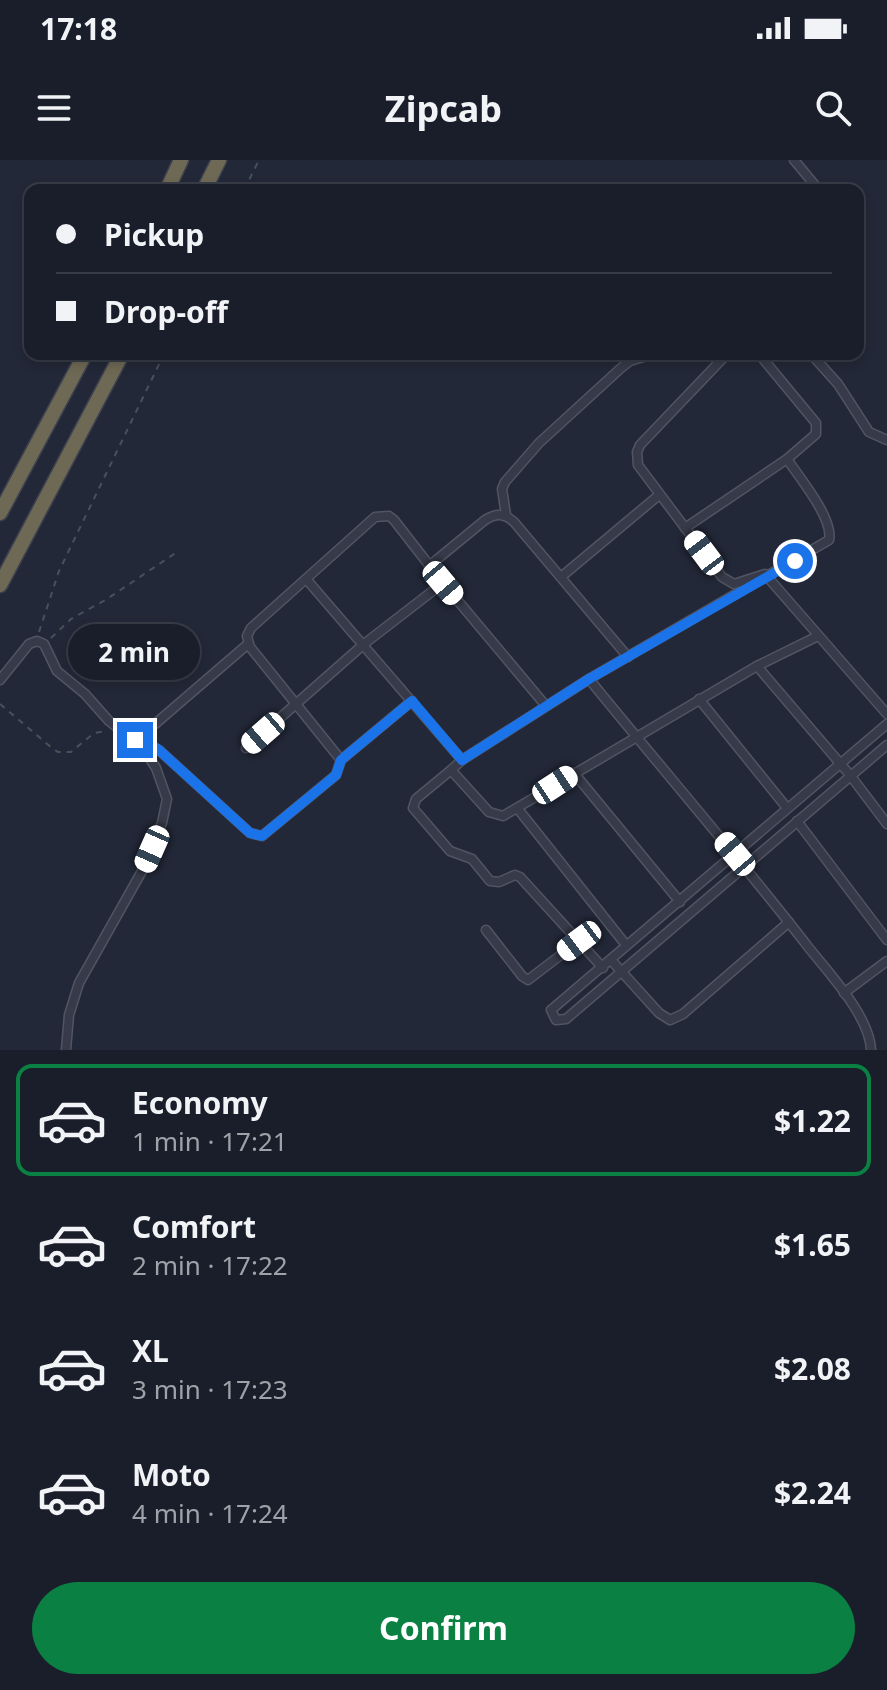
<!DOCTYPE html>
<meta charset="utf-8">
<style>
:root{--surface:#1a1e2a;--page:#232732;--text:#f1f3f6;--muted:#9fa2a8;--line:#383c47;--accent:#0b8043}
body{margin:0;font-family:"Noto Sans",sans-serif;background:var(--page);color:var(--text);height:100vh;display:flex;flex-direction:column;font-size:30px;white-space:nowrap}
*{box-sizing:border-box;margin:0}
p{font-size:26px;color:var(--muted)}
.icon{flex:none;width:44px;height:44px;fill:none;stroke:currentColor;stroke-width:2;stroke-linecap:round;stroke-linejoin:round}
.map{position:relative;height:890px;overflow:hidden}
.drawer{display:flex;flex-direction:column;background:var(--surface);flex:1}
.drawer>*{flex:none}
.guide{position:absolute;left:24px;top:24px;width:840px;height:176px;border-radius:16px;box-shadow:0 4px 12px #0003,0 0 0 2px var(--line);display:grid;align-content:center;height:176px;padding:0 32px;background:var(--surface)}
.end{position:absolute;width:36px;height:36px;margin:-18px;border:10px solid #1a73e8;background:#fff;box-shadow:0 0 0 4px #fff}
.from{border-radius:50%}
.bubble{position:absolute;height:56px;border-radius:28px;background:var(--surface);box-shadow:0 4px 12px #0003,0 0 0 2px var(--line);font-size:26px;font-weight:700;line-height:56px;text-align:center}
.car{position:absolute;width:24px;height:48px;margin:-24px -12px;border-radius:10px;box-shadow:0 0 6px 2px #0007;background:linear-gradient(#fff 24%,#345 0 40%,#fff 0 76%,#345 0 86%,#fff 0)}
.guide b{display:flex;align-items:center;gap:28px;height:76px;font-size:30px}
.guide b+b{border-top:2px solid var(--line)}
.guide i{width:20px;height:20px;background:var(--text)}
ul{padding:14px 0 0;list-style:none}
li{display:flex;align-items:center;gap:24px;height:112px;margin:0 16px 12px;padding:0 16px;border:4px solid transparent;border-radius:16px}
li div{flex:1}
li b{display:block;font-size:30px}
li em{font-style:normal;font-weight:700}
li.selected{border-color:var(--accent)}
li>.icon{width:72px;height:72px;stroke-width:1.5}
.cta{display:flex;gap:16px;margin-top:auto;padding:16px 32px}
.cta a{flex:1;height:92px;border-radius:48px;background:var(--accent);color:#fff;font-size:32px;font-weight:700;line-height:92px;text-align:center}
.status{display:flex;justify-content:space-between;align-items:center;height:56px;padding:0 40px;background:var(--surface);direction:ltr}
.status svg{height:22px;fill:currentColor}
header{display:flex;justify-content:space-between;align-items:center;height:104px;padding:0 32px;background:var(--surface);font-size:36px;font-weight:700}
.map>svg:first-child{display:block}
.lines{fill:none;stroke-linecap:round;stroke-linejoin:round}
.minor-casing{stroke:#515563;stroke-width:11}
.motorway-casing{stroke:#3e4250;stroke-width:17}
.path{stroke:#455258;stroke-width:2;stroke-dasharray:6 6;stroke-linecap:butt}
.minor{stroke:#373a48;stroke-width:8}
.motorway{stroke:#6e6954;stroke-width:14}
.route{stroke:#1a73e8;stroke-width:10}
</style>
<div class="status"><b>17:18</b><svg viewBox="0 0 49 12"><path d="M0 12V9h3v3zM5 12V6h3v6zM10 12V3h3v9zM15 12V0h3v12zM26 1h20v11H26zM47 4h2v5h-2z"/></svg></div>
<header><svg class="icon" aria-label="menu" viewBox="0 0 24 24"><path d="M4 6h16M4 12h16M4 18h16"/></svg>Zipcab<svg class="icon" aria-label="search" viewBox="0 0 24 24"><circle cx="10" cy="10" r="6"/><path d="M15 15l6 6"/></svg></header>
<div class="map">
<svg width="887" height="890" viewBox="0 0 887 890">
<rect width="100%" height="100%" fill="#232838"/>
<g class="lines">
<!-- minor casing -->
<g class="minor-casing">
<g id="minor">
<path d="M794 0 819 30"/>
<path d="M727 194 640 285 637 292 638 305 722 417 734 424 765 414 887 554"/>
<path d="M811 194 838 224 869 272 887 280"/>
<path d="M787 299C799 317 834 359 829 380L589 519 462 600 451 610 489 652 503 656 757 506 818 476"/>
<path d="M506 355 502 329 505 322 539 283 621 208 630 201 653 194"/>
<path d="M685 368 787 299 816 274V263L759 194"/>
<path d="M429 406 485 360C496 353 504 353 514 362L628 497"/>
<path d="M561 417 659 335"/>
<path d="M307 420 462 600"/>
<path d="M757 506 850 615 887 664"/>
<path d="M589 519C662 609 738 696 809 788 829 813 870 857 871 890"/>
<path d="M0 520 29 484 37 481 44 484 57 511 85 534 109 561 143 588 156 608 167 639 162 663 142 711 79 823 69 855 66 890"/>
<path d="M699 539 787 648"/>
<path d="M155 564 248 484"/>
<path d="M887 564 551 850 556 860 566 859 887 585"/>
<path d="M135 580 159 590 250 673 262 676 336 615 341 600 412 541"/>
<path d="M246 588 364 484 443 423"/>
<path d="M341 600 250 487 247 476 251 468 375 357 389 356 394 360 443 423 546 546"/>
<path d="M451 610 416 639 413 648 450 691 472 699 490 721 499 722 515 715 520 717 603 808"/>
<path d="M574 613 680 742"/>
<path d="M518 649 626 785"/>
<path d="M797 661 887 780"/>
<path d="M486 770 522 816 528 820 579 781"/>
<path d="M611 800 659 853 670 860 683 854 789 762"/>
<path d="M844 833 887 801"/>
</g>
</g>
<!-- motorway casing -->
<g class="motorway-casing">
<g id="motorway">
<path d="M167 30 181 0"/>
<path d="M204 30 219 0"/>
<path d="M0 353 85 194"/>
<path d="M0 425 122 194"/>
</g>
</g>
<!-- path -->
<g class="path">
<path d="M244 30 259 0"/>
<path d="M39 472 59 411 164 194"/>
<path d="M51 478 71 459 107 439 177 392"/>
<path d="M0 544 52 588 58 592H71L94 573 106 571"/>
</g>
<!-- minor -->
<use href="#minor" class="minor"/>
<!-- motorway -->
<use href="#motorway" class="motorway"/>
</g>
<g class="lines">
<!-- route -->
<path class="route" d="M135 580 147 582 159 590 250 673 262 676 336 615 341 600 412 541 462 600 589 519 795 401"/>
</g>
</svg>
<i class="end from" style="left:795px;top:401px"></i>
<i class="end" style="left:135px;top:580px"></i>
<div class="bubble" style="left:68px;top:464px;width:132px">2 min</div>
<i class="car" style="left:704px;top:393px;rotate:323deg"></i>
<i class="car" style="left:443px;top:423px;rotate:140deg"></i>
<i class="car" style="left:263px;top:573px;rotate:229deg"></i>
<i class="car" style="left:555px;top:625px;rotate:57deg"></i>
<i class="car" style="left:152px;top:689px;rotate:204deg"></i>
<i class="car" style="left:735px;top:694px;rotate:320deg"></i>
<i class="car" style="left:579px;top:781px;rotate:233deg"></i>
<div class="guide">
<b><i class="from"></i>Pickup</b>
<b><i></i>Drop-off</b>
</div>
</div>
<section class="drawer">
<ul>
<li class="selected"><svg class="icon" aria-label="car" viewBox="0 0 24 24"><path d="M5 17H2v-5l4-1 3-4h7l3 4 3 1v5h-3M9 17h6M6 11h13"/><circle cx="7" cy="17" r="2"/><circle cx="17" cy="17" r="2"/></svg><div><b>Economy</b><p>1 min · 17:21</p></div><em>$1.22</em></li>
<li><svg class="icon" aria-label="car" viewBox="0 0 24 24"><path d="M5 17H2v-5l4-1 3-4h7l3 4 3 1v5h-3M9 17h6M6 11h13"/><circle cx="7" cy="17" r="2"/><circle cx="17" cy="17" r="2"/></svg><div><b>Comfort</b><p>2 min · 17:22</p></div><em>$1.65</em></li>
<li><svg class="icon" aria-label="car" viewBox="0 0 24 24"><path d="M5 17H2v-5l4-1 3-4h7l3 4 3 1v5h-3M9 17h6M6 11h13"/><circle cx="7" cy="17" r="2"/><circle cx="17" cy="17" r="2"/></svg><div><b>XL</b><p>3 min · 17:23</p></div><em>$2.08</em></li>
<li><svg class="icon" aria-label="car" viewBox="0 0 24 24"><path d="M5 17H2v-5l4-1 3-4h7l3 4 3 1v5h-3M9 17h6M6 11h13"/><circle cx="7" cy="17" r="2"/><circle cx="17" cy="17" r="2"/></svg><div><b>Moto</b><p>4 min · 17:24</p></div><em>$2.24</em></li>
</ul>
<div class="cta"><a>Confirm</a></div>
</section>
